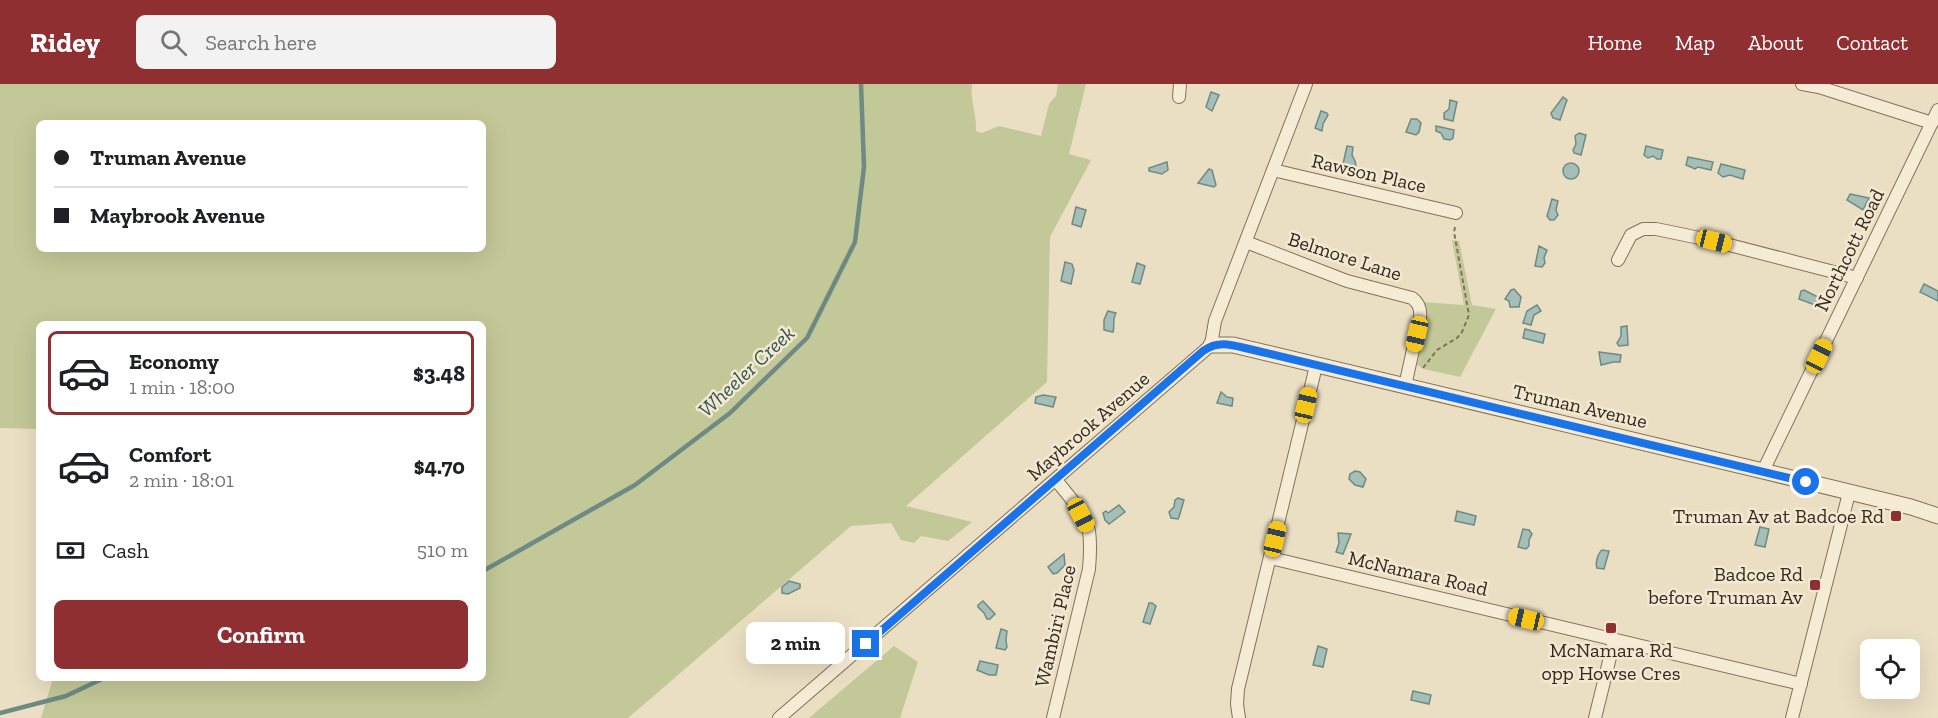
<!DOCTYPE html>
<meta charset="utf-8">
<style>
:root{--surface:#fff;--page:#f2f2f2;--text:#202124;--muted:#757577;--line:#e0e0e0;--accent:#8f2f31}
body{margin:0;font-family:"Zilla Slab",serif;background:var(--page);color:var(--text);height:100vh;display:flex;flex-direction:column;font-size:22px;white-space:nowrap}
*{box-sizing:border-box;margin:0}
p{font-size:20px;color:var(--muted)}
.icon{flex:none;width:33px;height:33px;fill:none;stroke:currentColor;stroke-width:2;stroke-linecap:round;stroke-linejoin:round}
.map{position:relative;flex:1;overflow:hidden}
.sheet{position:absolute;left:36px;top:237px;width:450px;height:360px;display:flex;flex-direction:column;background:var(--surface);border-radius:9px;box-shadow:0 6px 24px #0002}
.sheet>*{flex:none}
.guide{position:absolute;left:36px;top:36px;width:450px;height:132px;border-radius:9px;box-shadow:0 6px 24px #0002;display:grid;align-content:center;height:132px;padding:0 18px;background:var(--surface)}
.buttons{position:absolute;left:1860px;top:555px;display:grid;gap:12px}
.buttons a{display:grid;place-items:center;width:60px;height:60px;border-radius:9px;background:var(--surface);box-shadow:0 6px 24px #0002;font-size:30px}
.end{position:absolute;width:27px;height:27px;margin:-14px;border:8px solid #1a73e8;background:#fff;box-shadow:0 0 0 3px #fff}
.from{border-radius:50%}
.bubble{position:absolute;height:42px;border-radius:9px;background:var(--surface);box-shadow:0 6px 24px #0002;font-size:20px;font-weight:800;line-height:42px;text-align:center}
.car{position:absolute;width:18px;height:36px;margin:-18px -9px;border-radius:8px;box-shadow:0 0 4px 2px #0007;background:linear-gradient(#f5c518 24%,#345 0 40%,#f5c518 0 76%,#345 0 86%,#f5c518 0)}
.guide b{display:flex;align-items:center;gap:21px;height:57px;font-size:22px}
.guide b+b{border-top:2px solid var(--line)}
.guide i{width:15px;height:15px;background:var(--text)}
ul{padding:10px 0 0;list-style:none}
li{display:flex;align-items:center;gap:18px;height:84px;margin:0 12px 9px;padding:0 6px;border:3px solid transparent;border-radius:9px}
li div{flex:1}
li b{display:block;font-size:22px}
li em{font-style:normal;font-weight:800}
li.current{border-color:var(--accent)}
li>.icon{width:54px;height:54px;stroke-width:1.5}
.pay{display:flex;align-items:center;gap:15px;height:66px;padding:0 18px;font-size:22px}
.pay p{margin-inline-start:auto}
.cta{display:flex;gap:12px;margin-top:auto;padding:12px 18px}
.cta a{flex:1;height:69px;border-radius:9px;background:var(--accent);color:#fff;font-size:24px;font-weight:800;line-height:69px;text-align:center}
header{display:flex;align-items:center;gap:36px;box-sizing:border-box;height:84px;padding:0 30px;background:var(--accent);color:#fff}
header strong{font-size:28px}
nav{display:flex;gap:33px;margin-inline-start:auto;font-size:21px}
.search{width:420px;height:54px;background:var(--page);display:flex;align-items:center;gap:15px;box-sizing:border-box;padding:0 21px;border-radius:9px;color:var(--muted);font-size:22px}
.map>svg:first-child{display:block}
.green{fill:#c3c898;fill-rule:evenodd}
.water{fill:#a5beb7;stroke:#6d8b84;stroke-width:1.5}
.lines{fill:none;stroke-linecap:round;stroke-linejoin:round}
.stream{stroke:#6d8b84;stroke-width:4.5}
.minor-casing{stroke:#84715b;stroke-width:14}
.tertiary-casing{stroke:#84715b;stroke-width:17}
.path{stroke:#84715b;stroke-width:2;stroke-dasharray:4.5 3;stroke-linecap:butt}
.minor{stroke:#f6ecd6;stroke-width:12}
.tertiary{stroke:#f6ecd6;stroke-width:15}
.route{stroke:#1a73e8;stroke-width:8}
.poi-dot{fill:#8f2f31;stroke:#f3e9d2;stroke-width:2}
.labels{text-anchor:middle;dominant-baseline:central;stroke-width:5;stroke-linejoin:round;paint-order:stroke}
.street-label{font-size:20px;fill:#35291e;stroke:#f3e9d2}
.poi-label{font-size:20px;fill:#35291e;stroke:#f3e9d2;text-anchor:end}
.water-label{font-size:21px;font-style:italic;fill:#2f5451;stroke:#f3e9d2}
</style>
<header>
<strong>Ridey</strong>
<div class="search"><svg class="icon" aria-label="search" viewBox="0 0 24 24"><circle cx="10" cy="10" r="6"/><path d="M15 15l6 6"/></svg>Search here</div>
<nav><a>Home</a><a>Map</a><a>About</a><a>Contact</a></nav>
</header>
<div class="map">
<svg width="1938" height="634" viewBox="0 0 1938 634">
<rect width="100%" height="100%" fill="#ebdfc3"/>
<!-- green -->
<g class="green">
<path d="M0 0H972C970 17 977 31 976 47L982 49 999 42 1041 52 1049 20 1056 12 1058 0H1086L1069 70 1091 76 1050 153 1047 298 906 422 972 438 948 457 921 452 914 459 901 456 891 439 851 442 628 634H41L53 594H483V240H39V345L0 344ZM39 39H483V165H39Z"/>
<path d="M1452 156 1459 157 1472 221 1496 225 1460 293 1424 285 1417 281 1427 234 1422 218 1464 221Z"/>
<path d="M894 562 918 578 900 634H809Z"/>
</g>
<!-- water -->
<g class="water">
<path d="M1211 8 1219 11 1212 27 1206 23Z"/>
<path d="M1563 13 1567 16 1560 36 1553 34 1551 29Z"/>
<path d="M1450 16 1457 18 1453 37 1444 35V29L1449 25Z"/>
<path d="M1321 27 1327 29 1328 31 1323 40 1322 47 1315 44Z"/>
<path d="M1411 35H1417L1421 39 1419 48 1416 51 1406 48Z"/>
<path d="M1436 42 1454 46 1453 54 1450 56 1444 55 1441 49 1436 47Z"/>
<path d="M1579 49 1586 51 1581 71 1574 69 1573 66 1576 60 1575 52Z"/>
<path d="M1347 62 1353 63 1352 71 1355 77 1356 82 1343 80Z"/>
<path d="M1646 62 1663 66 1661 75H1657L1653 72 1648 74 1644 71Z"/>
<path d="M1688 73 1713 78 1711 86 1698 83 1695 85 1686 81Z"/>
<path d="M1167 78 1168 86 1162 90 1149 87V84Z"/>
<circle cx="1571" cy="87" r="8"/>
<path d="M1721 80 1745 86 1743 95 1730 91 1723 93 1718 89Z"/>
<path d="M1209 85 1212 86 1216 101 1214 103 1198 99Z"/>
<path d="M1850 110 1869 114 1863 126 1847 116Z"/>
<path d="M1552 115 1558 117 1556 126 1558 131 1554 136H1550L1547 132Z"/>
<path d="M1076 123 1086 126 1081 143 1072 140Z"/>
<path d="M1539 162 1547 166 1544 174 1545 179 1542 183 1535 182Z"/>
<path d="M1065 178 1072 180 1074 186 1071 200 1061 197Z"/>
<path d="M1137 179 1145 182 1140 200 1132 198Z"/>
<path d="M1924 200 1938 207V217L1920 208Z"/>
<path d="M1514 205 1521 213 1519 223H1510L1509 217 1505 215 1511 206Z"/>
<path d="M1804 206 1818 213 1815 221 1799 215 1801 207Z"/>
<path d="M1537 221 1541 227 1534 231 1531 241 1523 239 1527 227Z"/>
<path d="M1108 227 1116 229C1112 236 1115 241 1113 248L1104 246V236Z"/>
<path d="M1627 242 1628 261 1619 262 1617 259 1621 252V243Z"/>
<path d="M1525 245 1545 250 1543 259 1523 254Z"/>
<path d="M1599 268 1621 271 1620 278H1613L1601 281Z"/>
<path d="M1221 308 1227 313 1233 314 1232 322 1217 319Z"/>
<path d="M1043 311 1056 313 1053 323 1035 319 1036 313Z"/>
<path d="M1355 387 1360 388 1366 395 1363 403 1355 401 1349 395 1350 390Z"/>
<path d="M1178 414 1184 416 1179 433 1178 435 1171 434 1169 428 1174 423 1175 416Z"/>
<path d="M1119 421 1125 428 1109 440 1105 436 1103 429 1106 427 1108 429Z"/>
<path d="M1457 427 1476 432 1474 441 1455 437Z"/>
<path d="M1760 443 1769 445 1765 463 1755 461Z"/>
<path d="M1523 445 1529 446 1532 450 1529 456V462L1526 465 1518 463Z"/>
<path d="M1338 449 1351 450 1343 470 1336 468 1339 459Z"/>
<path d="M1602 466 1609 467 1604 485 1597 484C1595 479 1598 469 1602 466Z"/>
<path d="M1064 470 1065 481 1057 489 1053 490 1048 483Z"/>
<path d="M789 497 800 500V504L788 510 782 509V503Z"/>
<path d="M983 517 995 530 990 535H987L984 529 978 523V521Z"/>
<path d="M1149 519H1152L1156 522 1150 540 1143 538Z"/>
<path d="M1001 545 1007 547 1006 556 1007 563 1005 566 996 564Z"/>
<path d="M1318 562 1327 565 1323 583 1313 581Z"/>
<path d="M980 577 998 581 996 591H989L977 586Z"/>
<path d="M1413 607 1431 611 1429 620 1411 616Z"/>
</g>
<g class="lines">
<!-- stream -->
<g class="stream">
<path d="M483 487 635 401 730 329 807 254 855 158 864 83 861 0"/>
<path d="M0 629 66 612 104 594"/>
</g>
<!-- minor casing -->
<g class="minor-casing">
<g id="minor">
<path d="M1802 0 1819 3 1932 39"/>
<path d="M1179 13 1180 0"/>
<path d="M1273 86 1456 129"/>
<path d="M1246 158 1347 197 1412 214C1419 219 1421 225 1420 234L1405 302"/>
<path d="M1618 176 1631 151 1643 145H1656L1714 157 1857 194"/>
<path d="M1763 387 1938 26"/>
<path d="M1271 474 1801 600"/>
<path d="M779 634 1211 261 1215 237 1306 0"/>
<path d="M1053 634 1089 485C1090 473 1091 460 1089 447 1085 429 1067 410 1056 396"/>
<path d="M1239 634 1237 620 1238 605 1316 282"/>
<path d="M1595 634 1614 557"/>
<path d="M1792 634 1849 409"/>
</g>
</g>
<!-- tertiary casing -->
<g class="tertiary-casing">
<path id="tertiary" d="M1211 261H1233L1763 387 1911 423 1938 432"/>
</g>
<!-- path -->
<path class="path" d="M1423 284 1437 266 1457 254 1462 248 1469 231 1454 148 1455 143"/>
<!-- minor -->
<use href="#minor" class="minor"/>
<!-- tertiary -->
<use href="#tertiary" class="tertiary"/>
</g>
<g class="lines">
<!-- route -->
<path class="route" d="M866 560 1203 267C1217 257 1229 260 1245 264L1806 398"/>
</g>
<!-- markers -->
<g class="poi-dot">
<rect x="1890" y="426" width="12" height="12" rx="3"/>
<rect x="1809" y="495" width="12" height="12" rx="3"/>
<rect x="1605" y="538" width="12" height="12" rx="3"/>
</g>
<g class="labels">
<!-- street labels -->
<g class="street-label">
<text transform="translate(1369 89) rotate(13)">Rawson Place</text>
<text transform="translate(1849 166) rotate(-64)">Northcott Road</text>
<text transform="translate(1345 172) rotate(18)">Belmore Lane</text>
<text transform="translate(1580 322) rotate(13)">Truman Avenue</text>
<text transform="translate(1088 342) rotate(-41)">Maybrook Avenue</text>
<text transform="translate(1418 489) rotate(13)">McNamara Road</text>
<text transform="translate(1055 542) rotate(-77)">Wambiri Place</text>
</g>
<!-- poi labels -->
<g class="poi-label">
<text x="1884" y="432">Truman Av at Badcoe Rd</text>
<text x="1803" y="490">Badcoe Rd<tspan x="1803" dy="23">before Truman Av</tspan></text>
<text x="1611" y="566" text-anchor="middle">McNamara Rd<tspan x="1611" dy="23">opp Howse Cres</tspan></text>
</g>
<!-- water labels -->
<g class="water-label">
<text transform="translate(746 287) rotate(-43)">Wheeler Creek</text>
</g>
</g>
</svg>
<div class="buttons">
<a><svg class="icon" aria-label="locate" viewBox="0 0 24 24"><circle cx="12" cy="12" r="6"/><path d="M12 2v4M12 18v4M2 12h4M18 12h4"/></svg></a>
</div>
<i class="end from" style="left:1806px;top:398px"></i>
<i class="end" style="left:866px;top:560px"></i>
<div class="bubble" style="left:746px;top:538px;width:99px">2 min</div>
<i class="car" style="left:1714px;top:157px;rotate:104deg"></i>
<i class="car" style="left:1417px;top:250px;rotate:193deg"></i>
<i class="car" style="left:1819px;top:272px;rotate:26deg"></i>
<i class="car" style="left:1306px;top:321px;rotate:13deg"></i>
<i class="car" style="left:1081px;top:431px;rotate:152deg"></i>
<i class="car" style="left:1275px;top:455px;rotate:13deg"></i>
<i class="car" style="left:1526px;top:535px;rotate:283deg"></i>
<div class="guide">
<b><i class="from"></i>Truman Avenue</b>
<b><i></i>Maybrook Avenue</b>
</div>
<section class="sheet">
<ul>
<li class="current"><svg class="icon" aria-label="car" viewBox="0 0 24 24"><path d="M5 17H2v-5l4-1 3-4h7l3 4 3 1v5h-3M9 17h6M6 11h13"/><circle cx="7" cy="17" r="2"/><circle cx="17" cy="17" r="2"/></svg><div><b>Economy</b><p>1 min · 18:00</p></div><em>$3.48</em></li>
<li><svg class="icon" aria-label="car" viewBox="0 0 24 24"><path d="M5 17H2v-5l4-1 3-4h7l3 4 3 1v5h-3M9 17h6M6 11h13"/><circle cx="7" cy="17" r="2"/><circle cx="17" cy="17" r="2"/></svg><div><b>Comfort</b><p>2 min · 18:01</p></div><em>$4.70</em></li>
</ul>
<div class="pay"><svg class="icon" aria-label="cash" viewBox="0 0 24 24"><path d="M3 7h18v10H3z"/><circle cx="12" cy="12" r="2"/></svg>Cash<p>510 m</p></div>
<div class="cta"><a>Confirm</a></div>
</section>
</div>
